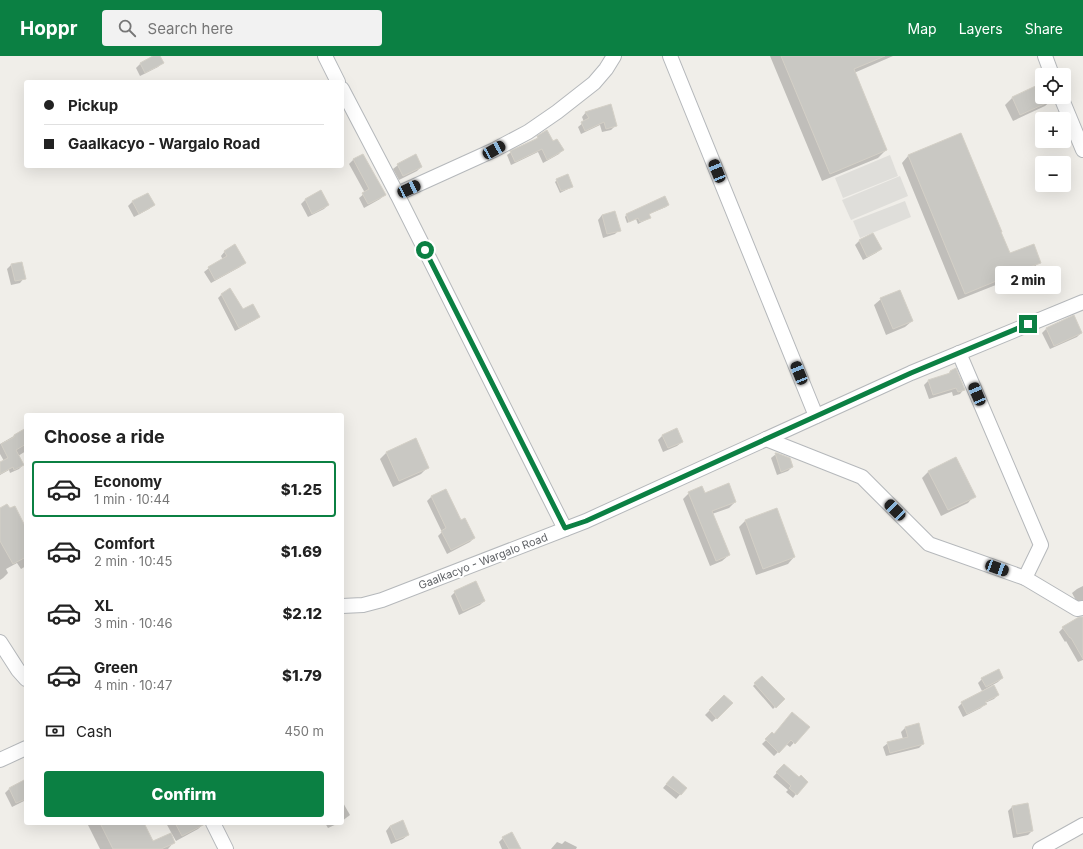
<!DOCTYPE html>
<meta charset="utf-8">
<style>
:root{--surface:#fff;--page:#f2f2f2;--text:#222;--muted:#767676;--line:#e0e0e0;--accent:#0b8043}
body{margin:0;font-family:Inter,sans-serif;background:var(--page);color:var(--text);height:100vh;display:flex;flex-direction:column;font-size:15px;white-space:nowrap}
*{box-sizing:border-box;margin:0}
p{font-size:13px;color:var(--muted)}
.icon{flex:none;width:22px;height:22px;fill:none;stroke:currentColor;stroke-width:2;stroke-linecap:round;stroke-linejoin:round}
.map{position:relative;flex:1;overflow:hidden}
.details{position:absolute;left:24px;top:357px;width:320px;height:412px;display:flex;flex-direction:column;background:var(--surface);border-radius:4px;box-shadow:0 4px 16px #0002}
.details>*{flex:none}
.hud{position:absolute;left:24px;top:24px;width:320px;height:88px;border-radius:4px;box-shadow:0 4px 16px #0002;display:grid;align-content:center;height:88px;padding:0 20px;background:var(--surface)}
.buttons{position:absolute;left:1035px;top:12px;display:grid;gap:8px}
.buttons a{display:grid;place-items:center;width:36px;height:36px;border-radius:4px;background:var(--surface);box-shadow:0 4px 16px #0002;font-size:20px}
.end{position:absolute;width:18px;height:18px;margin:-9px;border:5px solid #0b8043;background:#fff;box-shadow:0 0 0 2px #fff}
.from{border-radius:50%}
.bubble{position:absolute;height:28px;border-radius:4px;background:var(--surface);box-shadow:0 4px 16px #0002;font-size:13px;font-weight:800;line-height:28px;text-align:center}
.car{position:absolute;width:12px;height:24px;margin:-12px -6px;border-radius:5px;box-shadow:0 0 3px 1px #0007;background:linear-gradient(#222 24%,#8ab4d8 0 40%,#222 0 76%,#8ab4d8 0 86%,#222 0)}
.hud b{display:flex;align-items:center;gap:14px;height:38px;font-size:15px}
.hud b+b{border-top:1px solid var(--line)}
.hud i{width:10px;height:10px;background:var(--text)}
ul{padding:0;list-style:none}
li{display:flex;align-items:center;gap:12px;height:56px;margin:0 8px 6px;padding:0 12px;border:2px solid transparent;border-radius:4px}
li div{flex:1}
li b{display:block;font-size:15px}
li em{font-style:normal;font-weight:800}
li.active{border-color:var(--accent)}
li>.icon{width:36px;height:36px;stroke-width:1.5}
h2{padding:0 20px;font-size:18px;line-height:48px}
.pay{display:flex;align-items:center;gap:10px;height:44px;padding:0 20px;font-size:15px}
.pay p{margin-inline-start:auto}
.button{display:flex;gap:8px;margin-top:auto;padding:8px 20px}
.button a{flex:1;height:46px;border-radius:4px;background:var(--accent);color:#fff;font-size:16px;font-weight:800;line-height:46px;text-align:center}
header{display:flex;align-items:center;gap:24px;box-sizing:border-box;height:56px;padding:0 20px;background:var(--accent);color:#fff}
header strong{font-size:19px}
nav{display:flex;gap:22px;margin-inline-start:auto;font-size:14px}
.search{width:280px;height:36px;background:var(--page);display:flex;align-items:center;gap:10px;box-sizing:border-box;padding:0 14px;border-radius:4px;color:var(--muted);font-size:15px}
.map>svg:first-child{display:block}
.industrial{fill:#dfdeda}
.shadow{fill:#0003}
.building{fill:#c9c8c3;stroke:#d4d0c7}
.lines{fill:none;stroke-linecap:round;stroke-linejoin:round}
.minor-casing{stroke:#b5b8bb;stroke-width:16}
.minor{stroke:#fff;stroke-width:14}
.route{stroke:#0b8043;stroke-width:5}
.labels{text-anchor:middle;dominant-baseline:central;stroke-width:4;stroke-linejoin:round;paint-order:stroke}
.street-label{font-size:11px;fill:#606367;stroke:#fff}
</style>
<header>
<strong>Hoppr</strong>
<div class="search"><svg class="icon" aria-label="search" viewBox="0 0 24 24"><circle cx="10" cy="10" r="6"/><path d="M15 15l6 6"/></svg>Search here</div>
<nav><a>Map</a><a>Layers</a><a>Share</a></nav>
</header>
<div class="map">
<svg width="1083" height="793" viewBox="0 0 1083 793">
<rect width="100%" height="100%" fill="#f0eee9"/>
<!-- industrial -->
<g class="industrial">
<path d="M890 99 898 120 843 142 835 122Z"/>
<path d="M900 120 908 140 851 164 842 144Z"/>
<path d="M905 145 911 161 860 182 853 165Z"/>
</g>
<!-- shadow -->
<g class="shadow">
<path d="M156 0H159L163 6 158 11 140 20 136 12 140 8Z"/>
<path d="M770 0H893L854 17 886 94 878 102 822 125Z"/>
<path d="M1042 28V41H1052V44L1045 50 1013 65 1005 49 1012 42Z"/>
<path d="M586 56 616 69 611 74 602 76 600 69 581 78 578 71 584 66 582 61Z"/>
<path d="M961 78 1009 198 1039 206 1033 213 1013 220 1011 223 958 244 902 107 908 100Z"/>
<path d="M538 81 553 86 562 94 559 98 543 107 538 96 511 109 507 99 511 96 534 85Z"/>
<path d="M362 99 384 139 380 143 364 152 359 142 365 137 349 108 353 104Z"/>
<path d="M398 109 421 111 417 115 399 124 393 113Z"/>
<path d="M557 124 572 130 570 132 560 137 555 126Z"/>
<path d="M321 135 328 149 324 153 308 161 301 148 305 144Z"/>
<path d="M132 146 154 149 149 153 134 161 128 150Z"/>
<path d="M668 149 666 151 649 158 650 161 648 163 638 168 636 163 627 167 625 161 626 159Z"/>
<path d="M614 156 619 174 615 178 603 182 598 164 602 159Z"/>
<path d="M873 178 881 193 876 197 863 204 855 189 859 185Z"/>
<path d="M225 195 244 207 240 211 211 227 204 216 209 212 223 204 221 200Z"/>
<path d="M11 209 24 222 20 227 11 229 7 213Z"/>
<path d="M221 239 242 254 259 260 255 264 235 275 218 242Z"/>
<path d="M881 243 912 265 905 271 886 279 874 249Z"/>
<path d="M1047 272 1081 277 1077 281 1050 293 1042 277Z"/>
<path d="M950 316 964 333 960 338 953 340 952 336 929 343 924 329 928 325 946 320Z"/>
<path d="M26 373V395L18 400 23 409 19 413 10 417 9 414 0 419V407L4 405 0 398V388Z"/>
<path d="M663 379 682 386 677 390 663 396 658 384Z"/>
<path d="M386 397 428 411 421 418 393 431 380 403Z"/>
<path d="M776 398 792 411 788 415 777 419 771 402Z"/>
<path d="M929 415 974 440 968 447 941 460 922 422Z"/>
<path d="M445 434 461 466 474 482 470 486 447 498 438 480 442 476 427 445 431 441Z"/>
<path d="M689 437 704 438 735 446 729 452 712 458 729 499 722 505 710 510 683 443Z"/>
<path d="M0 453 26 475V510L21 513 17 507 6 513 8 517 3 522 0 524Z"/>
<path d="M745 465 794 501 788 508 756 519 739 471Z"/>
<path d="M1083 530V549L1078 548 1072 537 1077 533Z"/>
<path d="M455 536 484 545 480 549 459 559 451 540Z"/>
<path d="M1083 561V604L1078 606 1066 585 1065 586 1059 576 1063 572Z"/>
<path d="M762 621 783 643 773 653 753 630Z"/>
<path d="M1002 622 998 626 982 635 978 627 982 623Z"/>
<path d="M998 639 994 643 985 647 981 652 963 661 958 651 962 647Z"/>
<path d="M724 640 732 647 712 666 705 659Z"/>
<path d="M808 671 790 691 786 688 774 700 762 688 772 678 773 679Z"/>
<path d="M905 672 923 688 919 692 886 700 883 691 888 687 903 683 901 676Z"/>
<path d="M784 709 796 738 793 742 786 736 788 734 773 721Z"/>
<path d="M26 725V744L12 751 5 737 9 733Z"/>
<path d="M669 725 686 732 676 743 663 732Z"/>
<path d="M342 745 350 759 342 765Z"/>
<path d="M1027 748 1032 775 1028 779 1013 782 1008 755 1012 751Z"/>
<path d="M402 766 408 779 403 783 391 788 386 775 390 770Z"/>
<path d="M87 767H143L153 786 172 778 166 767H204L198 773 176 785 172 778 171 779 174 786 168 793H100Z"/>
<path d="M325 767H339L328 772Z"/>
<path d="M503 782 520 793H502L499 786Z"/>
<path d="M565 785 577 791 576 793H551L557 786 562 788Z"/>
</g>
<!-- building -->
<g class="building">
<path d="M153 0H160L164 7 145 17 140 7Z"/>
<path d="M781 0H885L854 13 887 94 830 118Z"/>
<path d="M1042 27V41H1053V44L1020 59 1012 41Z"/>
<path d="M611 48 617 70 606 73 604 66 585 75 581 66 589 62 585 56Z"/>
<path d="M547 74 553 85 557 83 564 94 547 104 542 93 515 106 510 95 538 82 537 80Z"/>
<path d="M961 77 1002 176H1001L1010 197 1034 188 1041 207 1018 215V216L965 238 908 99Z"/>
<path d="M363 98 386 139 368 148 362 137 369 133 353 103Z"/>
<path d="M416 98 422 111 403 120 397 108Z"/>
<path d="M568 118 573 131 561 135 556 123Z"/>
<path d="M321 134 329 149 312 158 305 143Z"/>
<path d="M148 137 155 149 139 158 132 145Z"/>
<path d="M665 140 669 149 649 158 651 162 640 166 638 162 629 166 626 158Z"/>
<path d="M615 155 621 175 607 178 602 159Z"/>
<path d="M873 177 882 193 867 201 859 184Z"/>
<path d="M235 188 246 207 215 224 208 211 227 200 224 195Z"/>
<path d="M22 206 26 223 15 225 11 208Z"/>
<path d="M230 232 243 253 253 248 260 261 239 272 221 238Z"/>
<path d="M900 234 913 265 893 273 880 242Z"/>
<path d="M1074 259 1082 277 1054 290 1046 272Z"/>
<path d="M956 312 965 334 958 336 956 332 933 339 928 324 950 317V315Z"/>
<path d="M26 372V388L16 394 24 409 14 414 13 411 0 418V406L8 402 1 388 14 381V379Z"/>
<path d="M677 372 683 386 668 392 662 379Z"/>
<path d="M416 382 429 412 399 425 386 396Z"/>
<path d="M775 397H777L790 402 793 411 781 416Z"/>
<path d="M956 401 976 441 948 454 928 415Z"/>
<path d="M729 427 736 446 712 455 730 499 716 505 688 436 702 430 705 437Z"/>
<path d="M446 433 461 464 465 462 475 482 451 494 441 475 446 472 431 440Z"/>
<path d="M7 448 10 452 15 450 26 472V501L13 508 0 485V452Z"/>
<path d="M777 452 795 501 763 513 745 464Z"/>
<path d="M476 525 485 545 463 555 454 535Z"/>
<path d="M1079 561H1083V603L1071 582H1070L1062 571Z"/>
<path d="M999 613 1003 622 986 631 981 622Z"/>
<path d="M762 620 785 643 776 652 754 627Z"/>
<path d="M994 629 999 639 985 646 987 648 967 658 961 646Z"/>
<path d="M724 639 733 647 717 663 709 654Z"/>
<path d="M792 656 810 671 795 688 791 684 779 697 765 683 772 676 774 678Z"/>
<path d="M919 667 924 688 890 697 887 686 908 681 905 671Z"/>
<path d="M784 708 799 721 801 719 808 726 797 739 789 732 791 730 776 716Z"/>
<path d="M673 720 687 732 681 739 666 728Z"/>
<path d="M26 723V743L16 747 9 732Z"/>
<path d="M1028 747 1033 775 1017 778 1012 750Z"/>
<path d="M403 764 409 779 396 784 390 770Z"/>
<path d="M100 767H144L153 785 171 777 175 787 161 793H113Z"/>
<path d="M175 767H205V768L182 780Z"/>
<path d="M512 776 521 793H509L502 781Z"/>
</g>
<g class="lines">
<!-- minor casing -->
<g class="minor-casing">
<g id="minor">
<path d="M325 0 338 26"/>
<path d="M670 0 816 360"/>
<path d="M1045 0 1052 19"/>
<path d="M342 33 397 138 565 473"/>
<path d="M1061 41 1083 94"/>
<path d="M397 138 494 94 528 76 557 56 594 27 606 13 614 0"/>
<path d="M959 297 1041 489 1025 522"/>
<path d="M766 383 862 421 929 488 1025 522 1077 553 1083 552"/>
<path d="M342 550 363 549 382 544 586 465 911 317 1083 246"/>
<path d="M0 586 18 614 26 623"/>
<path d="M0 704 26 692"/>
<path d="M213 767 226 793"/>
<path d="M1040 793 1083 769"/>
</g>
</g>
<!-- minor -->
<use href="#minor" class="minor"/>
</g>
<g class="lines">
<!-- route -->
<path class="route" d="M425 194 565 472 586 465 911 317 1028 268"/>
</g>
<g class="labels">
<!-- street labels -->
<g class="street-label">
<text transform="translate(483 505) rotate(-21)">Gaalkacyo - Wargalo Road</text>
</g>
</g>
</svg>
<div class="buttons">
<a><svg class="icon" aria-label="locate" viewBox="0 0 24 24"><circle cx="12" cy="12" r="6"/><path d="M12 2v4M12 18v4M2 12h4M18 12h4"/></svg></a>
<a>+</a>
<a>−</a>
</div>
<i class="end from" style="left:425px;top:194px"></i>
<i class="end" style="left:1028px;top:268px"></i>
<div class="bubble" style="left:995px;top:210px;width:66px">2 min</div>
<i class="car" style="left:494px;top:94px;rotate:61deg"></i>
<i class="car" style="left:717px;top:115px;rotate:338deg"></i>
<i class="car" style="left:409px;top:133px;rotate:65deg"></i>
<i class="car" style="left:799px;top:317px;rotate:338deg"></i>
<i class="car" style="left:977px;top:338px;rotate:337deg"></i>
<i class="car" style="left:895px;top:454px;rotate:315deg"></i>
<i class="car" style="left:997px;top:512px;rotate:110deg"></i>
<div class="hud">
<b><i class="from"></i>Pickup</b>
<b><i></i>Gaalkacyo - Wargalo Road</b>
</div>
<section class="details">
<h2>Choose a ride</h2>
<ul>
<li class="active"><svg class="icon" aria-label="car" viewBox="0 0 24 24"><path d="M5 17H2v-5l4-1 3-4h7l3 4 3 1v5h-3M9 17h6M6 11h13"/><circle cx="7" cy="17" r="2"/><circle cx="17" cy="17" r="2"/></svg><div><b>Economy</b><p>1 min · 10:44</p></div><em>$1.25</em></li>
<li><svg class="icon" aria-label="car" viewBox="0 0 24 24"><path d="M5 17H2v-5l4-1 3-4h7l3 4 3 1v5h-3M9 17h6M6 11h13"/><circle cx="7" cy="17" r="2"/><circle cx="17" cy="17" r="2"/></svg><div><b>Comfort</b><p>2 min · 10:45</p></div><em>$1.69</em></li>
<li><svg class="icon" aria-label="car" viewBox="0 0 24 24"><path d="M5 17H2v-5l4-1 3-4h7l3 4 3 1v5h-3M9 17h6M6 11h13"/><circle cx="7" cy="17" r="2"/><circle cx="17" cy="17" r="2"/></svg><div><b>XL</b><p>3 min · 10:46</p></div><em>$2.12</em></li>
<li><svg class="icon" aria-label="car" viewBox="0 0 24 24"><path d="M5 17H2v-5l4-1 3-4h7l3 4 3 1v5h-3M9 17h6M6 11h13"/><circle cx="7" cy="17" r="2"/><circle cx="17" cy="17" r="2"/></svg><div><b>Green</b><p>4 min · 10:47</p></div><em>$1.79</em></li>
</ul>
<div class="pay"><svg class="icon" aria-label="cash" viewBox="0 0 24 24"><path d="M3 7h18v10H3z"/><circle cx="12" cy="12" r="2"/></svg>Cash<p>450 m</p></div>
<div class="button"><a>Confirm</a></div>
</section>
</div>
